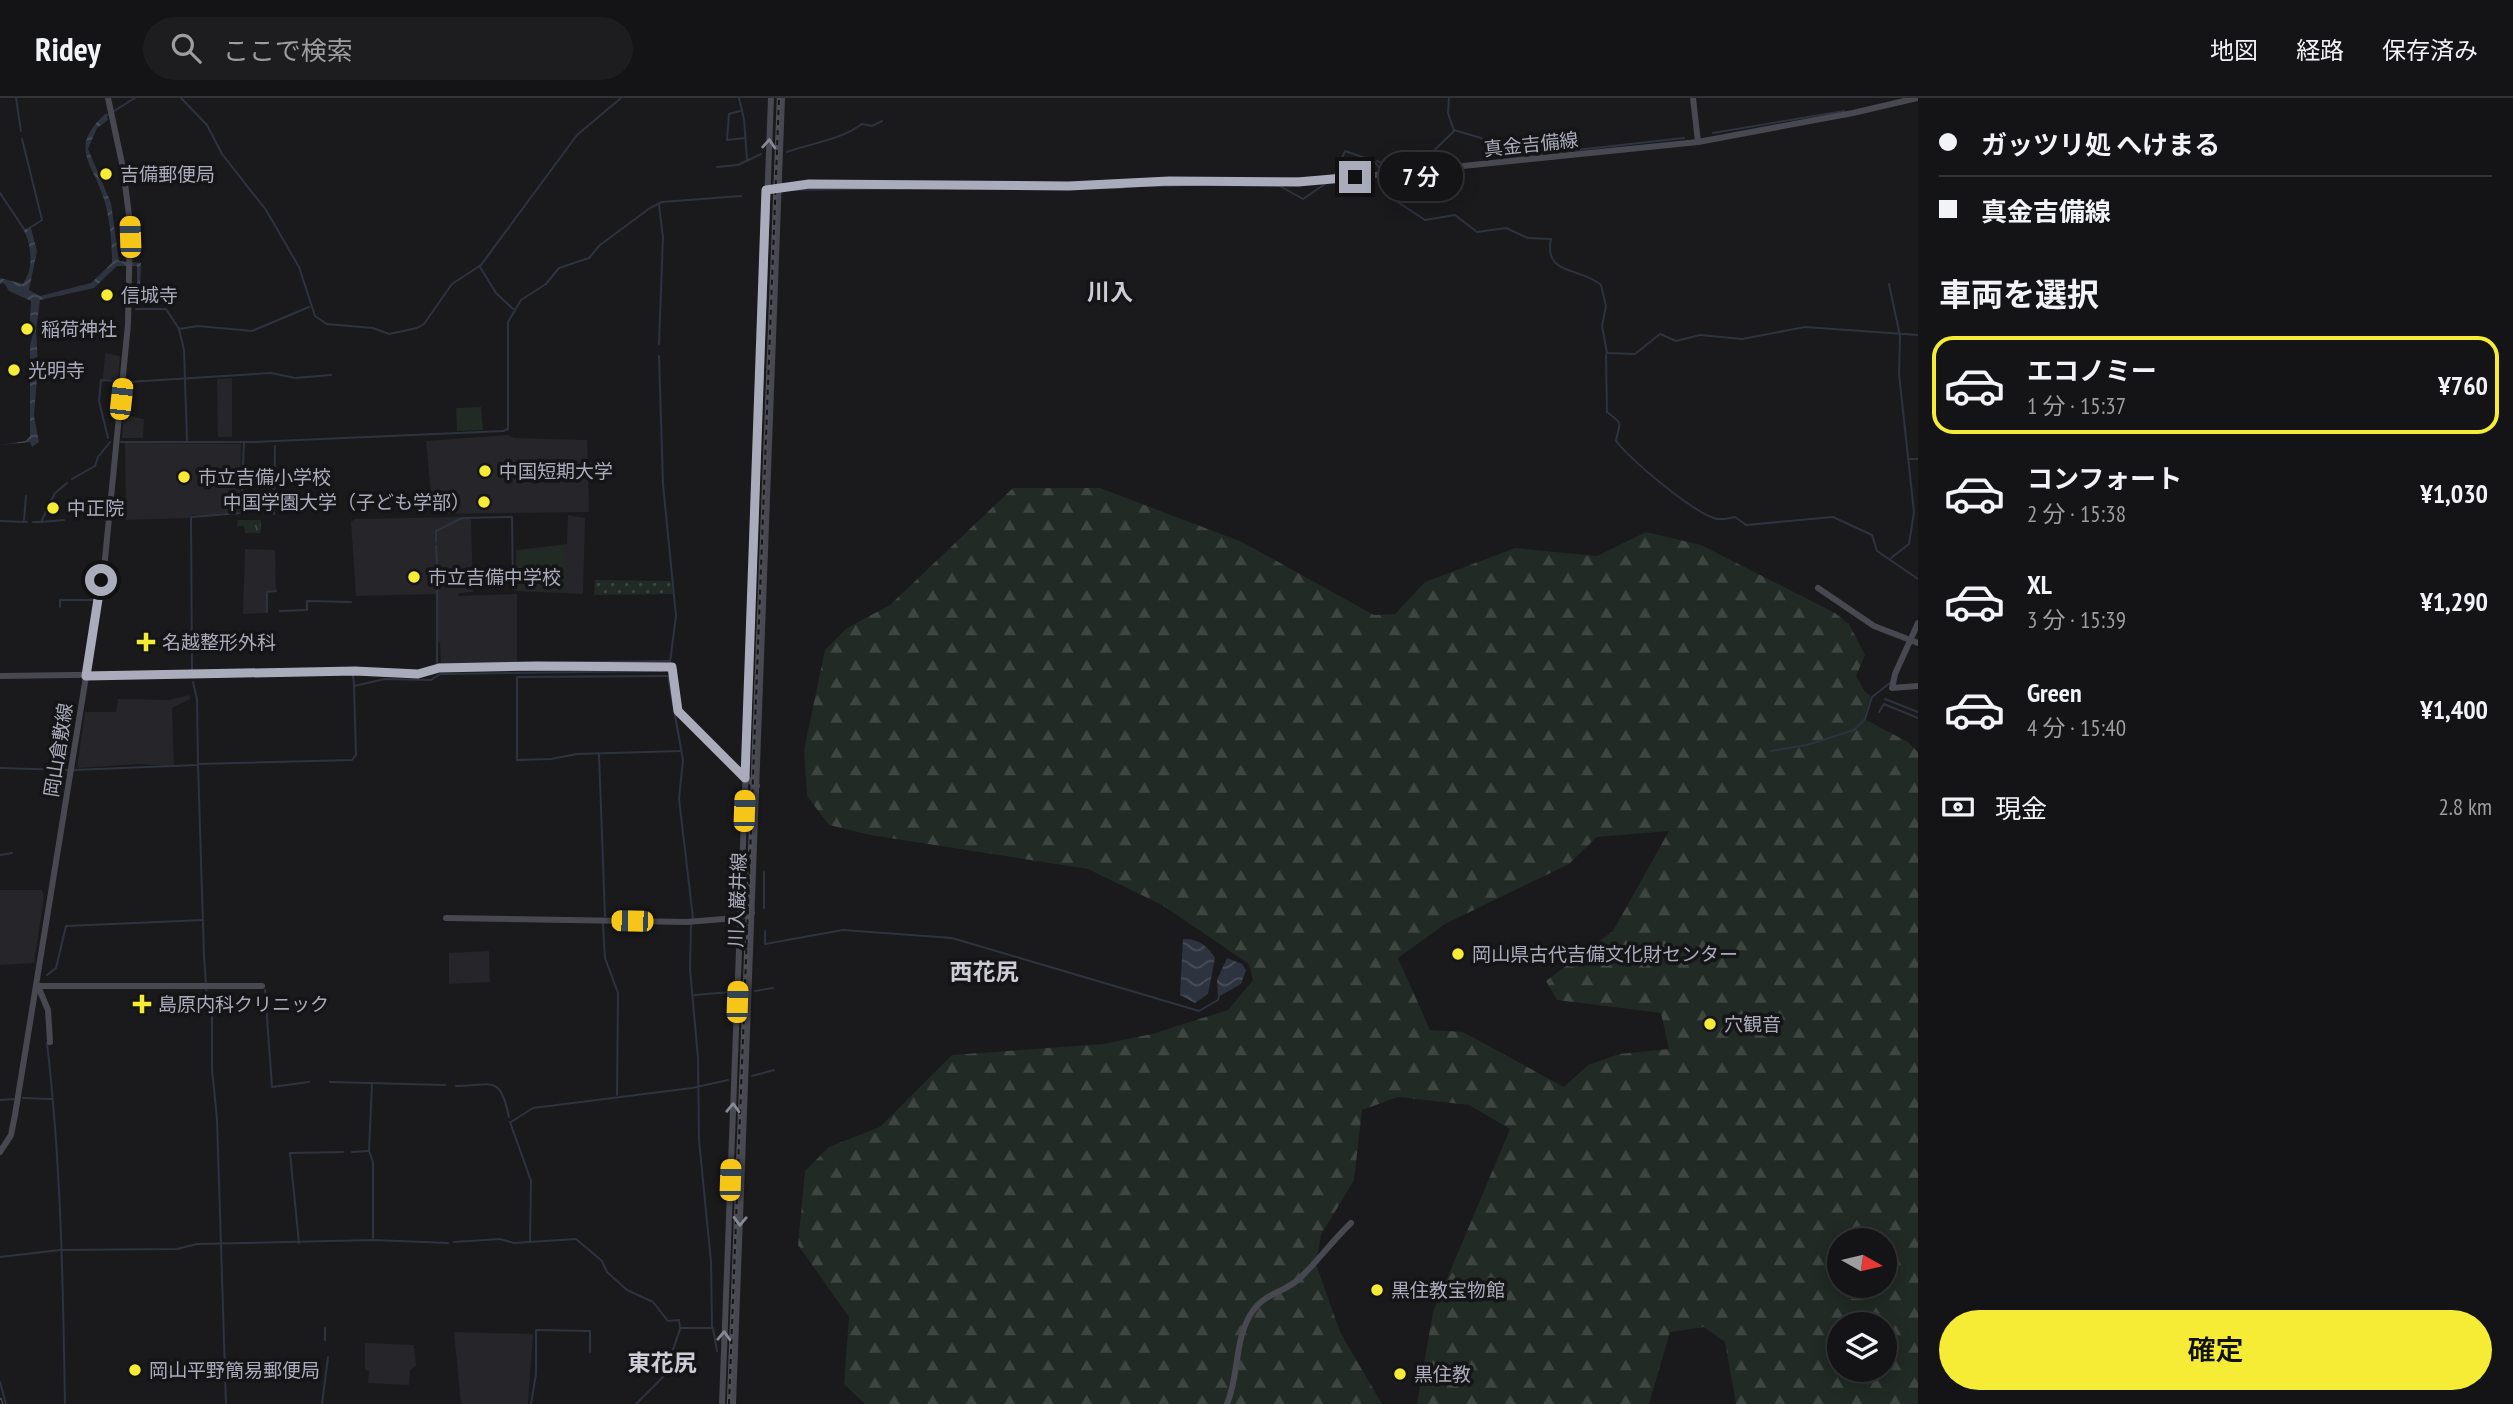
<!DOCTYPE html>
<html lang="ja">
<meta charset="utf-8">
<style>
:root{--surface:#141315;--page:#1d1c1e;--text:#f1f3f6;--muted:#9d9ea0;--line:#333234;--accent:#f6ec36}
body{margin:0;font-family:"PT Sans Narrow","Noto Sans JP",sans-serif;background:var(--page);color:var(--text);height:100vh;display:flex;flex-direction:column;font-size:26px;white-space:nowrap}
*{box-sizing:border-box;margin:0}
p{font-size:23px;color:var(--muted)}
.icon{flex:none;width:38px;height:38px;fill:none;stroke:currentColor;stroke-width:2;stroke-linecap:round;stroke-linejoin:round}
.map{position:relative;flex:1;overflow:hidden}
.details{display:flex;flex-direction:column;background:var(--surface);width:595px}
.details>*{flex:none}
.banner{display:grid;align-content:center;height:154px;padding:0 21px;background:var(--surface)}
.needle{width:46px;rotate:98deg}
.tools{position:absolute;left:1827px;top:1130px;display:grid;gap:14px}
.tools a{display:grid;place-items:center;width:70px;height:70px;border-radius:50%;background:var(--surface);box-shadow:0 4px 18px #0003,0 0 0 2px var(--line);font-size:35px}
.end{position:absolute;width:32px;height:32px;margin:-16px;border:9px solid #abacbb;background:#111;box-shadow:0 0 0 4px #111}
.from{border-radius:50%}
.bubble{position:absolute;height:49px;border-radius:24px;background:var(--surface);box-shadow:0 4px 18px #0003,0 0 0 2px var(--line);font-size:23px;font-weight:600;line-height:49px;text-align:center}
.car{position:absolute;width:21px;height:42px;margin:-21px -10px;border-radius:9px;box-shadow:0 0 5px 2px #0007;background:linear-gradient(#f5c518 24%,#345 0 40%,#f5c518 0 76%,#345 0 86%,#f5c518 0)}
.banner b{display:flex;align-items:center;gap:24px;height:66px;font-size:26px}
.banner b+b{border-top:2px solid var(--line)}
.banner i{width:18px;height:18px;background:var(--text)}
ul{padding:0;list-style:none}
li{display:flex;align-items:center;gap:21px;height:98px;margin:0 14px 10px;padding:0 7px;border:4px solid transparent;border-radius:21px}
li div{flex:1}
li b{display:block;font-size:26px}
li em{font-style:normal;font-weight:600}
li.current{border-color:var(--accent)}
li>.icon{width:63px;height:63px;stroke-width:1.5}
h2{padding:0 21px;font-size:32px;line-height:84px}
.pay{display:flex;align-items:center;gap:18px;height:77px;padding:0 21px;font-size:26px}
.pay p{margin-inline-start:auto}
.primary-button{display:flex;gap:14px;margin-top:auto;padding:14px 21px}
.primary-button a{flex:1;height:80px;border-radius:42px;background:var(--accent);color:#111;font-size:28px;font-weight:600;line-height:80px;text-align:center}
header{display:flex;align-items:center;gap:42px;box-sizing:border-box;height:98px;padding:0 35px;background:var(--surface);border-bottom:2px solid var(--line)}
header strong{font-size:33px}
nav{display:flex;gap:38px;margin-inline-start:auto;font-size:24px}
.search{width:490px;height:63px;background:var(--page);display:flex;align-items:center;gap:18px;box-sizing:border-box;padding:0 24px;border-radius:38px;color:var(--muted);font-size:26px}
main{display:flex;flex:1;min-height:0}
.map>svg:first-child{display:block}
.built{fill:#262529}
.grass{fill:url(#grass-tufts)}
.forest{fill:url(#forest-firs);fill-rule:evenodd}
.park{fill:url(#park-dots)}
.garden{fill:#212a24}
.water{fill:url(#water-waves)}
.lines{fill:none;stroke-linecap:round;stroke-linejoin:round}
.stream{stroke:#2e3340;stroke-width:2}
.secondary{stroke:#484851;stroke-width:6}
.rail-casing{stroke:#4d4d56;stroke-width:4.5}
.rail{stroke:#151417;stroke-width:2;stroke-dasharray:5;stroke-linecap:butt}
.oneway{stroke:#888996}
.route{stroke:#abacbb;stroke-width:9}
.poi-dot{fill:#f6ec36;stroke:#151417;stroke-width:2.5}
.labels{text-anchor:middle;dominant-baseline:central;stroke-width:7;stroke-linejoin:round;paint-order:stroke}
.street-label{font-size:19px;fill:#abacbb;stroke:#151417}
.poi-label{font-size:19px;fill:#abacbb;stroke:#151417;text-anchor:start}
.quarter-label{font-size:23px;font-weight:bold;fill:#cdcdd7;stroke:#151417}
</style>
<header>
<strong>Ridey</strong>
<div class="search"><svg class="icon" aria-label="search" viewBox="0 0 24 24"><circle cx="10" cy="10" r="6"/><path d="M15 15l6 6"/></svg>ここで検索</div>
<nav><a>地図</a><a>経路</a><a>保存済み</a></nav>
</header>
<main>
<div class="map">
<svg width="1918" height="1306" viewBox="0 0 1918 1306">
<defs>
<pattern id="grass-tufts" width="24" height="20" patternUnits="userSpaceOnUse" patternTransform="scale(1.75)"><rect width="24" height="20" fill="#212a24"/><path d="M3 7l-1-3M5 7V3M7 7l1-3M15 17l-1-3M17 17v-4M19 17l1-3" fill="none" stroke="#3f4642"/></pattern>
<pattern id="forest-firs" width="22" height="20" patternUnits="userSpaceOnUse" patternTransform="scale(1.75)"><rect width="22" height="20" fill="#212a24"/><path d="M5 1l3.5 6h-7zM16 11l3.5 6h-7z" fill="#3f4642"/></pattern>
<pattern id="park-dots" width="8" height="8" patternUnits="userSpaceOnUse" patternTransform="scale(1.75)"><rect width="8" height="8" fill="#212a24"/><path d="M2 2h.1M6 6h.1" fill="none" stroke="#3f4642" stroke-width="1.8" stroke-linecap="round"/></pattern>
<pattern id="water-waves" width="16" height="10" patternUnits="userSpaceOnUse" patternTransform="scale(1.75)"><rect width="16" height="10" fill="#2e3340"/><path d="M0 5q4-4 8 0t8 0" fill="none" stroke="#4a4e5a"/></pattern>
</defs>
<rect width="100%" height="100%" fill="#1a191c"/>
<!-- built -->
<g class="built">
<path d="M105 255 120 258 118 282 103 281Z"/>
<path d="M232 280V339H218L217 281Z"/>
<path d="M124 317 144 321 143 340H122Z"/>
<path d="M508 337 514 340 587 342 589 414 433 416 426 343Z"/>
<path d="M125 345 241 346 240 413 237 416 192 417 189 420 126 422Z"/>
<path d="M568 417 585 420 583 496 515 493 516 452 567 446Z"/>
<path d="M462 419 471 421 473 494 459 495 458 498 517 496V564L441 566 440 545 437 544V496L356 498 351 424 355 421Z"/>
<path d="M245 451 275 452 276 493H266V515L243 516Z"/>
<path d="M190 597V601L172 610 174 669 140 666 77 670 85 614H116L118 601 168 602Z"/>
<path d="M0 792H42L44 799 34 865 0 867Z"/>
<path d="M489 853 490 884 449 886V855Z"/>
<path d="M454 1234 533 1236 528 1306H461Z"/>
<path d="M365 1245 414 1247 416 1268 410 1272 409 1287 368 1285 369 1273 365 1272Z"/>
</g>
<!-- grass -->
<path class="grass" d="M238 422H261L260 435H245L244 428H237Z"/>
<!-- forest -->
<path class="forest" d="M1013 390H1100L1242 444 1374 517 1395 516 1425 484 1515 450 1597 458 1646 434 1701 447 1835 515 1849 526 1865 557 1856 578 1865 594 1871 598 1864 621 1908 644 1918 654V1306H1736L1725 1244 1704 1229 1670 1234 1649 1306H1417L1433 1214 1510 1031 1469 1007 1398 999 1362 1012 1354 1082 1321 1137 1316 1166 1340 1234 1382 1306H865L844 1286 849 1219 798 1147 805 1073 829 1049 880 1029 952 957 1103 946 1152 936 1228 912 1253 882 1249 866 1162 807 1088 771 870 737 829 727 807 698 804 652 825 552 847 530 890 507ZM1669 733 1613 833 1546 883 1557 902 1661 915 1669 951 1619 956 1588 967 1564 989 1463 934 1430 932 1398 860 1445 826 1569 766 1597 739ZM1839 1143H1885V1188H1839ZM1839 1227H1885V1272H1839Z"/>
<!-- park -->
<path class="park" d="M595 482 671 483 673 496 594 497Z"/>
<!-- garden -->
<g class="garden">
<path d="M481 309 483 332 457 333 456 310Z"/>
<path d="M565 447 567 487 562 492H517L518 453Z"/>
</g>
<!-- water -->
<g class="water">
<path d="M106 15 108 22 97 30 88 51 111 105 119 163 141 165 140 188 137 187V168H117L94 190 40 202 36 232 38 267 34 318 39 344 32 349 30 344 0 347 26 343 30 338V247L34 232 30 223 31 203 9 193 4 185 0 186V180L23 186C34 170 32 147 23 131L31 130 37 153 29 192 40 198 91 185 112 165C112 143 110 122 104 101 92 63 68 50 106 15Z"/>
<path d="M1183 841C1197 840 1208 848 1215 860L1208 896 1195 905 1180 897Z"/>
<path d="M1227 860 1242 866 1246 872 1241 886 1218 899 1217 882Z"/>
</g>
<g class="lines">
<!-- stream -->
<g class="stream">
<path d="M16 0 21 33"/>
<path d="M181 0 207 27 222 56 266 112 299 169 315 218 327 226 373 230 389 236 417 230 424 226 452 186 481 167 577 37 621 0"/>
<path d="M739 0 744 21 747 62"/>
<path d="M740 13 729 16 727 42 745 40"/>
<path d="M106 18 135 0"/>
<path d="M1454 32 1481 40 1505 60 1684 40"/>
<path d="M1713 35 1844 13"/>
<path d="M22 41 42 122 28 131"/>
<path d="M787 54C812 45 840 42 862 26L872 28 882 23"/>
<path d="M1377 63 1397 71 1417 69 1454 33 1448 15 1449 0"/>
<path d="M717 69 738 67 761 56"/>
<path d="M1334 78 1345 53 1374 63 1383 75"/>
<path d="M1385 80 1390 99 1425 122 1455 117 1477 134 1506 130 1528 140 1551 141C1543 178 1581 169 1601 187L1606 208 1602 228 1607 255 1635 256 1660 236 1676 243 1700 237 1742 241 1805 229 1918 237"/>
<path d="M1213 87 1280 88 1303 101 1328 84"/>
<path d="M1007 91 1123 90"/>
<path d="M790 92 928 90"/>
<path d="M0 95 24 131"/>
<path d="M480 169 496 195 513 211"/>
<path d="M1889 186 1900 238 1899 276 1914 414 1909 446 1891 460"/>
<path d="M136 211H166L179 231 198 228 252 233 309 209"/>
<path d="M179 231 184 252 187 342"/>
<path d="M659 246 663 139 659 107"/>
<path d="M1606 257 1607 314C1624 327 1620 323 1616 343 1632 363 1690 412 1714 420 1722 423 1727 420 1735 419L1746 427 1833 419 1872 437 1877 453 1918 481"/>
<path d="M659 258 663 386 676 518 670 564"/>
<path d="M125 284H126"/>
<path d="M128 284 271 275 295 280 331 277"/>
<path d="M108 340 99 303 101 282 117 283"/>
<path d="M121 344H253L503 333 508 331V224L521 202 546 186 559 170 589 160 600 147 650 110 662 104 741 98"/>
<path d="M1909 361H1918"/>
<path d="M72 381 95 368 98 359 110 344"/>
<path d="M274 416 275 348"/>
<path d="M24 422 26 398"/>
<path d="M0 423 27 424"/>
<path d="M33 424H41L55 395 67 385"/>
<path d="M41 424 64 422"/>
<path d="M436 443V433L462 420 512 419 513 491"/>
<path d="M436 448 437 466"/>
<path d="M437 491V566L670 563"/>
<path d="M60 509V502H93"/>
<path d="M280 513 307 512V503L351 504"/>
<path d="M267 514V494L276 493"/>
<path d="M192 573 191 419 241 415 244 345"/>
<path d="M353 577 354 587"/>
<path d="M667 578 517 579V662L551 661 577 656 680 653"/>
<path d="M668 578 683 662 679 701 693 820"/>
<path d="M1885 601 1918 614"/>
<path d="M1879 614 1884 606 1918 620"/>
<path d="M1771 653 1807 647 1854 632 1865 621 1872 599 1891 584"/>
<path d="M599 656 605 818"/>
<path d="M198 666 352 662 356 657 354 588 385 581 431 582 440 576 662 573"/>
<path d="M198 667 204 858 207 902 212 917V971L217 1021 226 1306"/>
<path d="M0 670 67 672"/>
<path d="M73 672 198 667 197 601 193 584"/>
<path d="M0 757 12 755"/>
<path d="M764 810V774"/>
<path d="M691 825 690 871 698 960 699 1042 711 1164 712 1229"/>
<path d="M603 826 605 860 618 895 617 997"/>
<path d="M765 833V845"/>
<path d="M765 846 843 832 952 840 1199 913 1218 902 1219 898"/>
<path d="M47 877 56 870 66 828 203 822"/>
<path d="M265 892 272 989 309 984"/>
<path d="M755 893 773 890"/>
<path d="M694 897 731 894"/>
<path d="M47 945C61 1064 63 1186 65 1306"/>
<path d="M752 978 774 972"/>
<path d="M330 984 445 987"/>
<path d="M372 985 369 1053 373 1064V1140"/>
<path d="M456 988C494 987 500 977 509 1019"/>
<path d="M23 1000 52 1001"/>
<path d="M0 1002 14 1001"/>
<path d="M510 1024 531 1083 530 1144"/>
<path d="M511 1024 533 1010 692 990 728 982"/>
<path d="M352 1054 368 1053"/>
<path d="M454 1144 500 1141 514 1145 576 1141 602 1163 607 1174 627 1192 653 1204 668 1223 679 1222 680 1230H713L717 1253"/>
<path d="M299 1145 290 1055 343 1054"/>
<path d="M0 1159 60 1152 177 1151 197 1146 373 1142 448 1145"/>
<path d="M325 1230V1242"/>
<path d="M0 1284 6 1306"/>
<path d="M322 1306 328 1259"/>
<path d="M531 1306 536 1276V1232L590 1233V1254"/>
<path d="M636 1306 664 1278 680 1231"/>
</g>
<!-- secondary -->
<g class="secondary">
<path d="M1693 0 1698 44"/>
<path d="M766 92 809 86 1069 88 1336 81 1698 44 1853 15 1917 0"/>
<path d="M1818 490 1874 528 1918 545"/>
<path d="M1918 525 1895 576 1892 590 1918 588"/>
<path d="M0 578 355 573 418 576 439 570 672 569 678 613 742 677 757 688"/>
<path d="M446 820 687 824 736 820 752 815"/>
<path d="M50 944 48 912 38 888H262"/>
<path d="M0 1054 11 1037 15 1017 105 461 128 226 130 125 123 70 108 0"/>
<path d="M722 1306 771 0"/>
<path d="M733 1306 782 0"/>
<path d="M1227 1306C1238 1280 1235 1248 1247 1223 1261 1193 1281 1198 1300 1180 1318 1163 1332 1143 1351 1125"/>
</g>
<!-- rail casing -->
<g class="rail-casing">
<g id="rail">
<path d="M0 1302 1 1306"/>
<path d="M729 1306 779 0"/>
</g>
</g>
<!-- rail -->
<use href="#rail" class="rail"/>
</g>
<!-- one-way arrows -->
<defs><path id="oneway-chevron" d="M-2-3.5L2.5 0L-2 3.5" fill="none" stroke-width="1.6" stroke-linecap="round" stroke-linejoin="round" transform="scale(1.75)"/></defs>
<g class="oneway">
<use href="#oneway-chevron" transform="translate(769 46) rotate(-86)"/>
<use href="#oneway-chevron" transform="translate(733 1010) rotate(-88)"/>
<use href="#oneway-chevron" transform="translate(740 1123) rotate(92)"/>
<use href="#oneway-chevron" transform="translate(724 1238) rotate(-88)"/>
</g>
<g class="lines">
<!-- route -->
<path class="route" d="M101 482 86 578 355 573 418 576 439 570 536 568 672 569 678 613 745 680 766 92 809 86 1069 88 1169 83 1298 84 1355 79"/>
</g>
<!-- markers -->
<g class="poi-dot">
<circle cx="106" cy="76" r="7"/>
<circle cx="107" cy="197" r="7"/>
<circle cx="27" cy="231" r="7"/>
<circle cx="14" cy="272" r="7"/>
<circle cx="485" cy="373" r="7"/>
<circle cx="184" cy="379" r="7"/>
<circle cx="484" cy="404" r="7"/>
<circle cx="53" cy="410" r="7"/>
<circle cx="414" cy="479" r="7"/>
<path d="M142.5 533.5h7v7h7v7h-7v7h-7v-7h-7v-7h7z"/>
<circle cx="1458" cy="856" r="7"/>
<path d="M138.5 895.5h7v7h7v7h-7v7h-7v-7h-7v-7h7z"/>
<circle cx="1710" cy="926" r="7"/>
<circle cx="1377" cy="1192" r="7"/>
<circle cx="135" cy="1272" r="7"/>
<circle cx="1400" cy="1276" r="7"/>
</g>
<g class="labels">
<!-- street labels -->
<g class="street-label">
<text transform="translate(1531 46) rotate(-6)">真金吉備線</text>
<text transform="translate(58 652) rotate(-81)">岡山倉敷線</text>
<text transform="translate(737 802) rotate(-88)">川入巌井線</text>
</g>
<!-- poi labels -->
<g class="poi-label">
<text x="120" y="76">吉備郵便局</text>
<text x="121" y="197">信城寺</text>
<text x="41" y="231">稲荷神社</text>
<text x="28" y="272">光明寺</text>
<text x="499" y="373">中国短期大学</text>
<text x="198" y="379">市立吉備小学校</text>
<text x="470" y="404" text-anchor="end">中国学園大学（子ども学部）</text>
<text x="67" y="410">中正院</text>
<text x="428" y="479">市立吉備中学校</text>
<text x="162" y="544">名越整形外科</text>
<text x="1472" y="856">岡山県古代吉備文化財センター</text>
<text x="158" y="906">島原内科クリニック</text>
<text x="1724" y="926">穴観音</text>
<text x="1391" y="1192">黒住教宝物館</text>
<text x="149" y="1272">岡山平野簡易郵便局</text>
<text x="1414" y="1276">黒住教</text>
</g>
<!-- quarter labels -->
<g class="quarter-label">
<text x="1110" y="193">川入</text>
<text x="984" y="873">西花尻</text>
<text x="662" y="1264">東花尻</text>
</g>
</g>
</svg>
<div class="tools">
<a><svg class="needle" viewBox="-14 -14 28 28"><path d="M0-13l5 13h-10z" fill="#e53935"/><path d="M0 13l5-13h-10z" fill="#9d9ea0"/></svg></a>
<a><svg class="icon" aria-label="layers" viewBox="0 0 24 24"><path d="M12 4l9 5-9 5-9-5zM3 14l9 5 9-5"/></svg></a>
</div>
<i class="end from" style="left:101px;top:482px"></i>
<i class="end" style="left:1355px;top:79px"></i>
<div class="bubble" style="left:1379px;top:54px;width:84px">7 分</div>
<i class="car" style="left:130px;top:139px;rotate:358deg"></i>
<i class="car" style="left:121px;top:301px;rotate:6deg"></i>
<i class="car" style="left:744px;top:713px;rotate:2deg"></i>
<i class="car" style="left:632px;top:823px;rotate:271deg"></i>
<i class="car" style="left:737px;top:904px;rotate:2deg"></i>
<i class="car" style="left:730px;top:1082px;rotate:2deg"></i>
</div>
<section class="details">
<div class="banner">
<b><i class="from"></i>ガッツリ処 へけまる</b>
<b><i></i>真金吉備線</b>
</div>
<h2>車両を選択</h2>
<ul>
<li class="current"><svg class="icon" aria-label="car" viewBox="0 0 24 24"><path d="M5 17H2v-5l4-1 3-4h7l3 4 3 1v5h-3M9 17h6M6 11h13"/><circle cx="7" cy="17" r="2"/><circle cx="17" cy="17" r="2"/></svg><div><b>エコノミー</b><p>1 分 · 15:37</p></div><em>¥760</em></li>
<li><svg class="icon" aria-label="car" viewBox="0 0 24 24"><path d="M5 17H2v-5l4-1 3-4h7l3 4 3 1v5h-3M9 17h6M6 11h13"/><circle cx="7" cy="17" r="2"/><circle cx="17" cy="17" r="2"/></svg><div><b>コンフォート</b><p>2 分 · 15:38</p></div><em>¥1,030</em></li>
<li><svg class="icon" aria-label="car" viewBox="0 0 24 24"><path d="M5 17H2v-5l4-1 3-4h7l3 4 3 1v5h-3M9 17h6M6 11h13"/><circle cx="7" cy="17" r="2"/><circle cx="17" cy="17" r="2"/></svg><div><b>XL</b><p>3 分 · 15:39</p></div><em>¥1,290</em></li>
<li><svg class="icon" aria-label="car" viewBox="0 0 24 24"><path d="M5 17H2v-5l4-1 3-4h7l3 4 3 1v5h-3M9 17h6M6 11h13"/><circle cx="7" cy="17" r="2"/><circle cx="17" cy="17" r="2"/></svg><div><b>Green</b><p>4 分 · 15:40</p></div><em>¥1,400</em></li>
</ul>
<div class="pay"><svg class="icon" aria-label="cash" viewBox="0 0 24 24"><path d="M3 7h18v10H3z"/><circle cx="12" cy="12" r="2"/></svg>現金<p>2.8 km</p></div>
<div class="primary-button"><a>確定</a></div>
</section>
</main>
